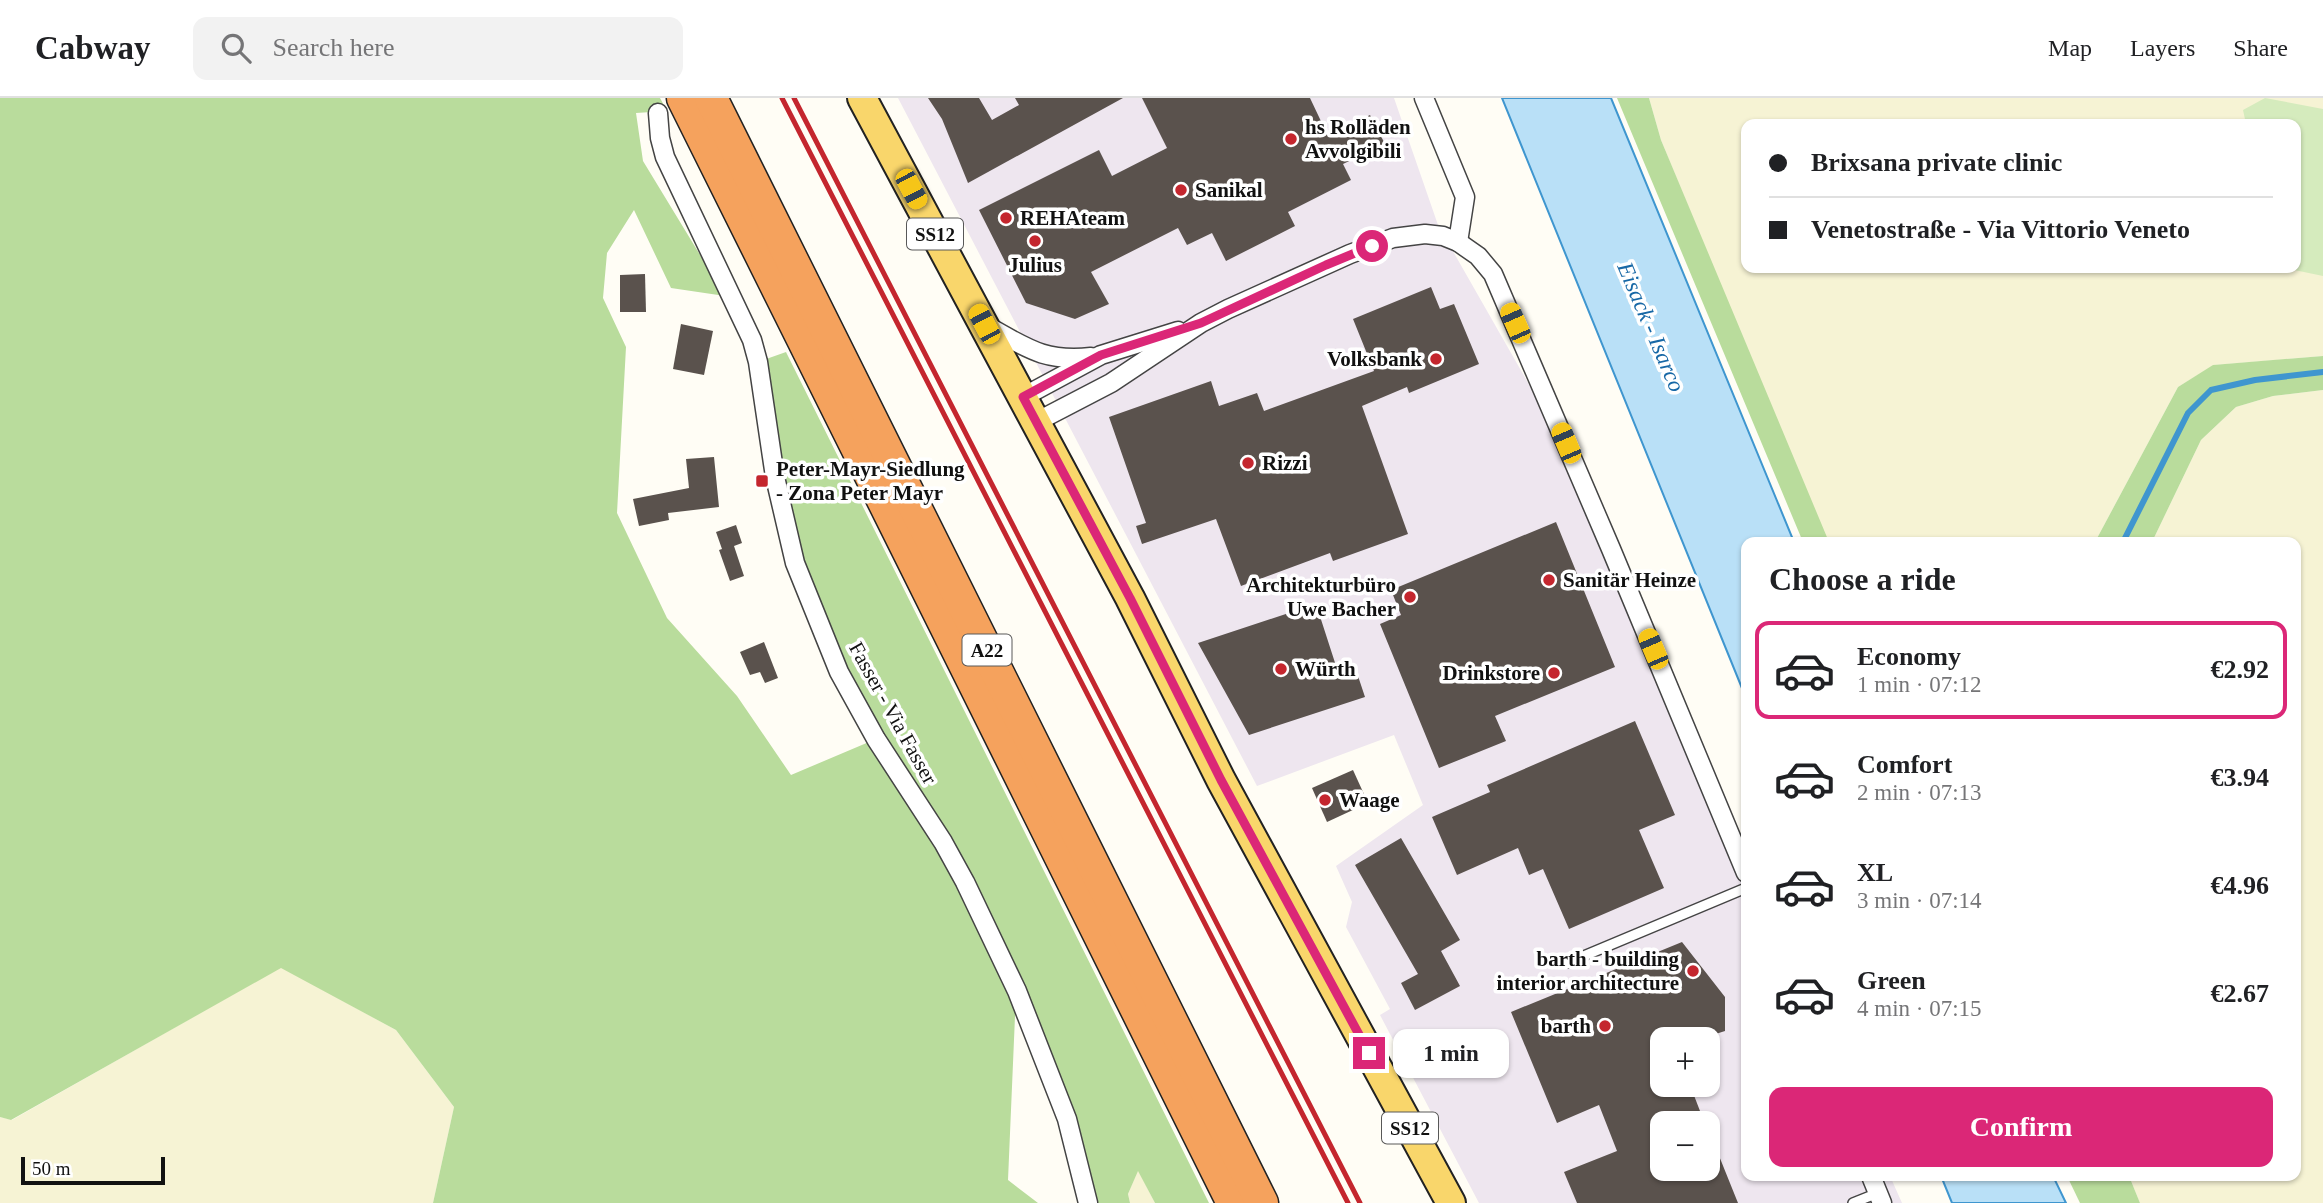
<!DOCTYPE html>
<meta charset="utf-8">
<style>
:root{--surface:#fff;--page:#f2f2f2;--text:#202124;--muted:#757577;--line:#e0e0e0;--accent:#db2777}
body{margin:0;font-family:"Times New Roman",serif;background:var(--page);color:var(--text);height:100vh;display:flex;flex-direction:column;font-size:26px;white-space:nowrap}
*{box-sizing:border-box;margin:0}
p{font-size:23px;color:var(--muted)}
.icon{flex:none;width:38px;height:38px;fill:none;stroke:currentColor;stroke-width:2;stroke-linecap:round;stroke-linejoin:round}
.map{position:relative;flex:1;overflow:hidden}
.panel{position:absolute;left:1741px;top:439px;width:560px;height:644px;display:flex;flex-direction:column;background:var(--surface);border-radius:14px;box-shadow:0 2px 5px #0004}
.panel>*{flex:none}
.top-card{position:absolute;left:1741px;top:21px;width:560px;height:154px;border-radius:14px;box-shadow:0 2px 5px #0004;display:grid;align-content:center;height:154px;padding:0 28px;background:var(--surface)}
.controls{position:absolute;left:1650px;top:929px;display:grid;gap:14px}
.controls a{display:grid;place-items:center;width:70px;height:70px;border-radius:14px;background:var(--surface);box-shadow:0 2px 5px #0004;font-size:35px}
.scale{position:absolute;left:21px;bottom:18px;width:144px;box-sizing:border-box;padding-left:7px;border:4px solid #111;border-top:0;font-size:19px;line-height:24px;white-space:nowrap;color:#111;-webkit-text-stroke:5px #fff;paint-order:stroke}
.end{position:absolute;width:32px;height:32px;margin:-16px;border:9px solid #db2777;background:#fff;box-shadow:0 0 0 4px #fff}
.from{border-radius:50%}
.bubble{position:absolute;height:49px;border-radius:14px;background:var(--surface);box-shadow:0 2px 5px #0004;font-size:23px;font-weight:600;line-height:49px;text-align:center}
.car{position:absolute;width:21px;height:42px;margin:-21px -10px;border-radius:9px;box-shadow:0 0 5px 2px #0007;background:linear-gradient(#f5c518 24%,#345 0 40%,#f5c518 0 76%,#345 0 86%,#f5c518 0)}
.top-card b{display:flex;align-items:center;gap:24px;height:66px;font-size:26px}
.top-card b+b{border-top:2px solid var(--line)}
.top-card i{width:18px;height:18px;background:var(--text)}
ul{padding:0;list-style:none}
li{display:flex;align-items:center;gap:21px;height:98px;margin:0 14px 10px;padding:0 14px;border:4px solid transparent;border-radius:14px}
li div{flex:1}
li b{display:block;font-size:26px}
li em{font-style:normal;font-weight:600}
li.active{border-color:var(--accent)}
li>.icon{width:63px;height:63px;stroke-width:1.5}
h2{padding:0 28px;font-size:32px;line-height:84px}
.button{display:flex;gap:14px;margin-top:auto;padding:14px 28px}
.button a{flex:1;height:80px;border-radius:14px;background:var(--accent);color:#fff;font-size:28px;font-weight:600;line-height:80px;text-align:center}
header{display:flex;align-items:center;gap:42px;box-sizing:border-box;height:98px;padding:0 35px;background:var(--surface);border-bottom:2px solid var(--line)}
header strong{font-size:33px}
nav{display:flex;gap:38px;margin-inline-start:auto;font-size:24px}
.search{width:490px;height:63px;background:var(--page);display:flex;align-items:center;gap:18px;box-sizing:border-box;padding:0 24px;border-radius:14px;color:var(--muted);font-size:26px}
.map>svg:first-child{display:block}
.industrial{fill:#eee6ef;fill-rule:evenodd}
.farmland{fill:#f6f3d4;fill-rule:evenodd}
.green{fill:#d5ebbd}
.forest{fill:#b9dc9c}
.water{fill:#b9e0f7;stroke:#3f96cf;stroke-width:2}
.lines{fill:none;stroke-linecap:round;stroke-linejoin:round}
.stream{stroke:#3f96cf;stroke-width:6}
.building{fill:#5a524d}
.lane-casing{stroke:#444;stroke-width:12}
.street-casing{stroke:#444;stroke-width:21}
.primary-casing{stroke:#222;stroke-width:32}
.highway-casing{stroke:#222;stroke-width:35}
.lane{stroke:#fff;stroke-width:9}
.street{stroke:#fff;stroke-width:18}
.primary{stroke:#f9d66b;stroke-width:28}
.highway{stroke:#f5a25d;stroke-width:32}
.rail{stroke:#c4262e;stroke-width:5}
.route{stroke:#db2777;stroke-width:9}
.poi-dot{fill:#c4262e;stroke:#fff;stroke-width:2.5}
.labels{text-anchor:middle;dominant-baseline:central;stroke-width:7;stroke-linejoin:round;paint-order:stroke}
.shield{fill:#fff;stroke:#585858;stroke-width:2}
.shield-label{font-size:19px;font-weight:bold;fill:#111}
.poi-label{font-size:21px;font-weight:bold;fill:#111;stroke:#fff;text-anchor:start}
.street-label{font-size:21px;fill:#111;stroke:#fff}
.water-label{font-size:23px;font-style:italic;fill:#1768a6;stroke:#fff}
</style>
<header>
<strong>Cabway</strong>
<div class="search"><svg class="icon" aria-label="search" viewBox="0 0 24 24"><circle cx="10" cy="10" r="6"/><path d="M15 15l6 6"/></svg>Search here</div>
<nav><a>Map</a><a>Layers</a><a>Share</a></nav>
</header>
<div class="map">
<svg width="2323" height="1105" viewBox="0 0 2323 1105">
<rect width="100%" height="100%" fill="#fffdf5"/>
<!-- industrial -->
<path class="industrial" d="M898 0H1394L1438 127 1576 369 1746 754V1078H1890L1902 1105H1479L1380 917 1390 911 1346 829 1352 804 1336 768 1423 707 1394 637 1257 688ZM1662 942H1708V987H1662ZM1662 1026H1708V1071H1662Z"/>
<!-- farmland -->
<g class="farmland">
<path d="M1649 0H2323V258L2214 267 2178 289 2095 444H1826L1661 42ZM1746 26H2296V170H1746Z"/>
<path d="M2323 292V1105H2140L2129 1078H2296V444H2152L2201 342 2236 309 2273 298Z"/>
<path d="M281 869 396 932 454 1009 433 1105H0V1019L12 1022Z"/>
<path d="M1138 1072 1155 1105H1130L1128 1096Z"/>
</g>
<!-- green -->
<path class="green" d="M2265 0 2323 11V178L2285 170H2296V26H2246L2243 12Z"/>
<!-- forest -->
<g class="forest">
<path d="M0 0H660L667 13 636 15 643 63 725 198 671 190 634 112 607 155 603 200 626 249 617 415 667 520 737 598 791 677 876 641 795 465 758 264 786 254 1209 1105H1155L1138 1073 1128 1096 1130 1105H1089L1016 895 1008 1082 1038 1105H433L454 1009 396 932 281 870 11 1022 0 1019Z"/>
<path d="M1617 0H1649L1661 42 1829 444H1803Z"/>
<path d="M2323 258V292L2273 298 2236 309 2201 342 2152 444H2095L2178 289 2213 267Z"/>
<path d="M2067 1078H2129L2140 1105H2080Z"/>
</g>
<!-- water -->
<g class="water">
<path d="M1502 0H1611L1794 444H1746V600Z"/>
<path d="M1941 1078H2053L2066 1105H1952Z"/>
</g>
<g class="lines">
<!-- stream -->
<path class="stream" d="M2123 444 2188 315 2211 292 2255 282 2323 274"/>
</g>
<!-- building -->
<g class="building">
<path d="M928 0H979L992 22 1019 7 1015 0H1123L968 85 942 21Z"/>
<path d="M1142 0H1310L1328 38 1370 17 1385 46 1343 66 1351 82 1288 114 1295 128 1226 163 1212 135 1187 147 1178 130 1091 174 1109 206 1075 221 1026 205 979 112 1099 52 1112 78 1167 50Z"/>
<path d="M645 176 646 214H620V177Z"/>
<path d="M1431 189 1440 211 1454 206 1479 266 1409 295 1407 289 1362 308 1408 436 1333 463 1330 455 1241 488 1216 421 1142 446 1136 428 1146 425 1109 319 1211 283 1219 308 1257 295 1264 313 1374 273 1353 221Z"/>
<path d="M681 226 713 233 704 277 673 271Z"/>
<path d="M714 359 719 409 668 415 669 422 639 428 633 401 689 390 686 361Z"/>
<path d="M1556 424 1615 569 1495 618 1506 643 1439 670 1380 526 1401 517 1391 492Z"/>
<path d="M736 427 742 445 734 448 744 478 730 483 719 452 722 451 716 434Z"/>
<path d="M1316 506 1338 574 1355 569 1365 599 1249 637 1198 545Z"/>
<path d="M764 544 778 580 765 585 760 574 750 577 740 554Z"/>
<path d="M1635 623 1675 717 1639 732 1664 790 1569 831 1543 771 1529 777 1518 750 1457 777 1432 719 1490 694 1487 687Z"/>
<path d="M1353 672 1368 705 1327 724 1312 690Z"/>
<path d="M1401 740 1460 842 1441 853 1460 888 1415 912 1401 885 1418 876 1355 767Z"/>
<path d="M1682 844 1725 899V933L1697 942H1662V987H1690L1705 1026H1662V1071H1708L1709 1033 1738 1105H1577L1564 1074 1617 1053 1599 1007 1557 1025 1511 914Z"/>
</g>
<g class="lines">
<!-- lane casing -->
<g class="lane-casing">
<g id="lane">
<path d="M1567 865 1746 790"/>
<path d="M1853 1105 1878 1095"/>
</g>
</g>
<!-- street casing -->
<g class="street-casing">
<g id="street">
<path d="M1424 0 1465 99 1458 144"/>
<path d="M658 15 660 40 665 59 752 242 758 264 775 379 795 465 839 574 876 641 943 744 965 784 1017 893 1067 1021 1088 1105"/>
<path d="M987 228C1027 250 1044 264 1091 259"/>
<path d="M1023 299 1101 257 1178 233"/>
<path d="M1036 324 1111 285 1201 225 1228 211 1350 156 1393 140 1425 136 1443 138 1458 144 1478 158 1493 176 1611 451 1746 775"/>
<path d="M1871 1078 1882 1105"/>
</g>
</g>
<!-- primary casing -->
<g class="primary-casing">
<path id="primary" d="M862 0 1130 500 1221 682 1451 1105"/>
</g>
<!-- highway casing -->
<g class="highway-casing">
<g id="highway">
<path d="M683 0 1233 1105"/>
<path d="M711 0 1262 1105"/>
</g>
</g>
<!-- lane -->
<use href="#lane" class="lane"/>
<!-- street -->
<use href="#street" class="street"/>
<!-- primary -->
<use href="#primary" class="primary"/>
<!-- highway -->
<use href="#highway" class="highway"/>
<!-- rail -->
<g class="rail">
<path d="M782 0 1348 1105"/>
<path d="M794 0 1360 1105"/>
</g>
</g>
<g class="lines">
<!-- route -->
<path class="route" d="M1369 955 1221 682 1130 500 1023 299 1101 257 1201 225 1326 167 1372 148"/>
</g>
<!-- markers -->
<g class="poi-dot">
<circle cx="1291" cy="41" r="7"/>
<circle cx="1181" cy="92" r="7"/>
<circle cx="1006" cy="120" r="7"/>
<circle cx="1035" cy="143" r="7"/>
<circle cx="1436" cy="261" r="7"/>
<circle cx="1248" cy="365" r="7"/>
<rect x="755" y="376" width="14" height="14" rx="3.5"/>
<circle cx="1549" cy="482" r="7"/>
<circle cx="1410" cy="499" r="7"/>
<circle cx="1281" cy="571" r="7"/>
<circle cx="1554" cy="575" r="7"/>
<circle cx="1325" cy="702" r="7"/>
<circle cx="1693" cy="873" r="7"/>
<circle cx="1605" cy="928" r="7"/>
</g>
<g class="labels">
<!-- shield labels -->
<g class="shield">
<rect x="907" y="120.5" width="56" height="31" rx="5"/>
<rect x="962.5" y="536.5" width="49" height="31" rx="5"/>
<rect x="1382" y="1014.5" width="56" height="31" rx="5"/>
</g>
<g class="shield-label">
<text x="935" y="136">SS12</text>
<text x="987" y="552">A22</text>
<text x="1410" y="1030">SS12</text>
</g>
<!-- poi labels -->
<g class="poi-label">
<text x="1305" y="29">hs Rolläden<tspan x="1305" dy="24">Avvolgibili</tspan></text>
<text x="1195" y="92">Sanikal</text>
<text x="1020" y="120">REHAteam</text>
<text x="1035" y="167" text-anchor="middle">Julius</text>
<text x="1422" y="261" text-anchor="end">Volksbank</text>
<text x="1262" y="365">Rizzi</text>
<text x="776" y="371">Peter-Mayr-Siedlung<tspan x="776" dy="24">- Zona Peter Mayr</tspan></text>
<text x="1563" y="482">Sanitär Heinze</text>
<text x="1396" y="487" text-anchor="end">Architekturbüro<tspan x="1396" dy="24">Uwe Bacher</tspan></text>
<text x="1295" y="571">Würth</text>
<text x="1540" y="575" text-anchor="end">Drinkstore</text>
<text x="1339" y="702">Waage</text>
<text x="1679" y="861" text-anchor="end">barth - building<tspan x="1679" dy="24">interior architecture</tspan></text>
<text x="1591" y="928" text-anchor="end">barth</text>
</g>
<!-- street labels -->
<g class="street-label">
<text transform="translate(893 615) rotate(61)">Fasser - Via Fasser</text>
</g>
<!-- water labels -->
<g class="water-label">
<text transform="translate(1651 229) rotate(67)">Eisack - Isarco</text>
</g>
</g>
</svg>
<div class="controls">
<a>+</a>
<a>−</a>
</div>
<div class="scale">50 m</div>
<i class="end from" style="left:1372px;top:148px"></i>
<i class="end" style="left:1369px;top:955px"></i>
<div class="bubble" style="left:1393px;top:931px;width:116px">1 min</div>
<i class="car" style="left:911px;top:91px;rotate:152deg"></i>
<i class="car" style="left:1515px;top:225px;rotate:336deg"></i>
<i class="car" style="left:984px;top:226px;rotate:332deg"></i>
<i class="car" style="left:1566px;top:345px;rotate:337deg"></i>
<i class="car" style="left:1653px;top:551px;rotate:337deg"></i>
<div class="top-card">
<b><i class="from"></i>Brixsana private clinic</b>
<b><i></i>Venetostraße - Via Vittorio Veneto</b>
</div>
<section class="panel">
<h2>Choose a ride</h2>
<ul>
<li class="active"><svg class="icon" aria-label="car" viewBox="0 0 24 24"><path d="M5 17H2v-5l4-1 3-4h7l3 4 3 1v5h-3M9 17h6M6 11h13"/><circle cx="7" cy="17" r="2"/><circle cx="17" cy="17" r="2"/></svg><div><b>Economy</b><p>1 min · 07:12</p></div><em>€2.92</em></li>
<li><svg class="icon" aria-label="car" viewBox="0 0 24 24"><path d="M5 17H2v-5l4-1 3-4h7l3 4 3 1v5h-3M9 17h6M6 11h13"/><circle cx="7" cy="17" r="2"/><circle cx="17" cy="17" r="2"/></svg><div><b>Comfort</b><p>2 min · 07:13</p></div><em>€3.94</em></li>
<li><svg class="icon" aria-label="car" viewBox="0 0 24 24"><path d="M5 17H2v-5l4-1 3-4h7l3 4 3 1v5h-3M9 17h6M6 11h13"/><circle cx="7" cy="17" r="2"/><circle cx="17" cy="17" r="2"/></svg><div><b>XL</b><p>3 min · 07:14</p></div><em>€4.96</em></li>
<li><svg class="icon" aria-label="car" viewBox="0 0 24 24"><path d="M5 17H2v-5l4-1 3-4h7l3 4 3 1v5h-3M9 17h6M6 11h13"/><circle cx="7" cy="17" r="2"/><circle cx="17" cy="17" r="2"/></svg><div><b>Green</b><p>4 min · 07:15</p></div><em>€2.67</em></li>
</ul>
<div class="button"><a>Confirm</a></div>
</section>
</div>
